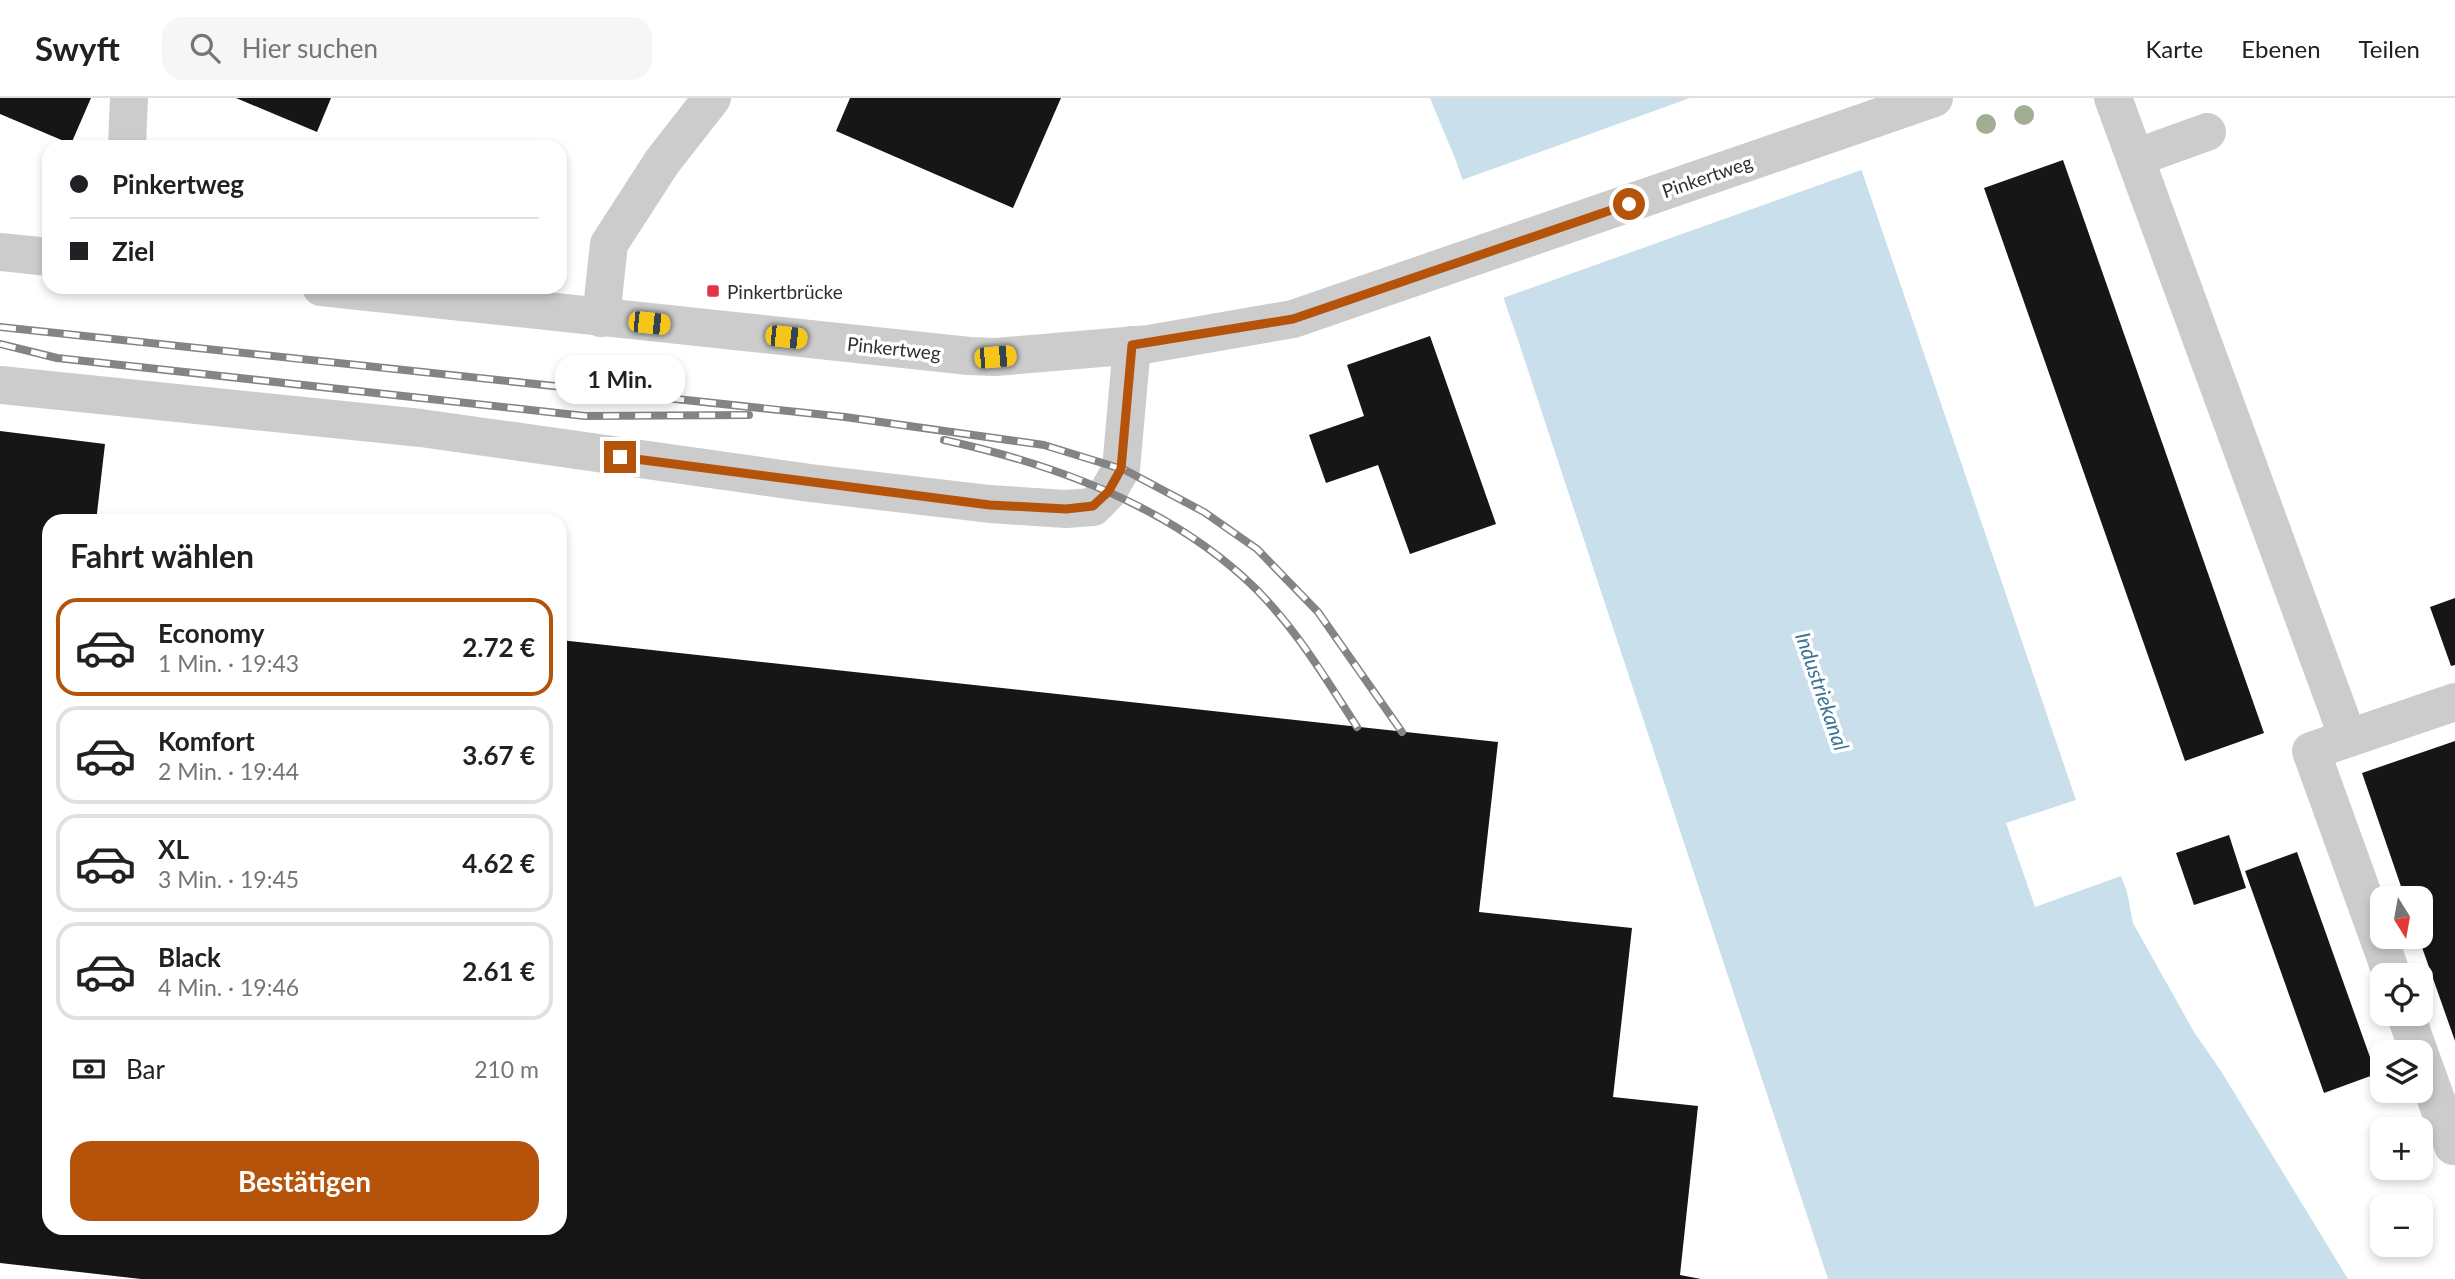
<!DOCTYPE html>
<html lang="de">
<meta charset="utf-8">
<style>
:root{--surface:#fff;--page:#f6f6f6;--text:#202124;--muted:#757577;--line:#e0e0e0;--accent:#b45309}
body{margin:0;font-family:Lato,sans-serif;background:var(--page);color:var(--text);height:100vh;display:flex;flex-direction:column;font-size:26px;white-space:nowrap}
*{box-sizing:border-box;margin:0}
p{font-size:23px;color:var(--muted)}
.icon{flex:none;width:38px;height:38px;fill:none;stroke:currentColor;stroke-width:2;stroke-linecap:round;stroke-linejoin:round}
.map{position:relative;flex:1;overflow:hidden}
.details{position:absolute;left:42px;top:416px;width:525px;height:721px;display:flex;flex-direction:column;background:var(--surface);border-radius:21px;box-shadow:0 4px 10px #0003}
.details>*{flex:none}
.guide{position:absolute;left:42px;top:42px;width:525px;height:154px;border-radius:21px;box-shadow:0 4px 10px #0003;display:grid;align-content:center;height:154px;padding:0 28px;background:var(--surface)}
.needle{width:46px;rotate:169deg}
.tools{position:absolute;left:2370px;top:788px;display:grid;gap:14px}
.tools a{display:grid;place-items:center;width:63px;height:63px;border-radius:14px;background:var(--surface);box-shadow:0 4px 10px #0003;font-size:35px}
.end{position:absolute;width:32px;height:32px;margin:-16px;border:9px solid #b45309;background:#fff;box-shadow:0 0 0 4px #fff}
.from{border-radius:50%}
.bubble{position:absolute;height:49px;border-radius:21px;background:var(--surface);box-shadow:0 4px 10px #0003;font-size:23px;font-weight:700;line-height:49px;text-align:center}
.car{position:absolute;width:21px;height:42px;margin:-21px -10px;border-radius:9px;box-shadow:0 0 5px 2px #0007;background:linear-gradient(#f5c518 24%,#345 0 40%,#f5c518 0 76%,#345 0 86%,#f5c518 0)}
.guide b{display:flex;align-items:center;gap:24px;height:66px;font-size:26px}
.guide b+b{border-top:2px solid var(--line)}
.guide i{width:18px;height:18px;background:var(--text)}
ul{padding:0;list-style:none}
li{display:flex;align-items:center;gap:21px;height:98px;margin:0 14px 10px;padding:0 14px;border:4px solid var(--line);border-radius:21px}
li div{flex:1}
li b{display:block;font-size:26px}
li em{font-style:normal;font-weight:700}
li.active{border-color:var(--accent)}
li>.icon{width:63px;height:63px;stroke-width:1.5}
h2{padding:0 28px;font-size:32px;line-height:84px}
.pay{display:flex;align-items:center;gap:18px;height:77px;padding:0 28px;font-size:26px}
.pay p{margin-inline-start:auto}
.cta{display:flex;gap:14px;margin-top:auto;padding:14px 28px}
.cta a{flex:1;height:80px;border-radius:21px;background:var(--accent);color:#fff;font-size:28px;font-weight:700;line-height:80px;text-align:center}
header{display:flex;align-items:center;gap:42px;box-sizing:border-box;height:98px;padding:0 35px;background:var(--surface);border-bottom:2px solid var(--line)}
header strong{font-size:33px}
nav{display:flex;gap:38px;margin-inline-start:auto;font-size:24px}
.search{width:490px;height:63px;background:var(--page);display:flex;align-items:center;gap:18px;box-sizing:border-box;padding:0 24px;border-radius:21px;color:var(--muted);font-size:26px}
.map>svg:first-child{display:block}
.water{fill:#c9e0ec}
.pier{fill:#fff}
.building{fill:#161616}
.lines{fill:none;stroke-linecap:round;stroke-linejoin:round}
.minor{stroke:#ccc;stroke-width:38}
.rail-casing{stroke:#848484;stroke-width:8}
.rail{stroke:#fff;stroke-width:5;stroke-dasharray:16;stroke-linecap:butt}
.tree{fill:#a1ae94}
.route{stroke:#b45309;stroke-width:9}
.poi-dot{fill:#e63146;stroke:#fff;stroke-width:2.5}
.labels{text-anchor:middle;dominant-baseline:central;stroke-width:7;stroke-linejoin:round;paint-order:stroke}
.street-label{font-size:19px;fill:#2f2f2f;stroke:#fff}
.poi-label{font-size:19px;fill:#2f2f2f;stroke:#fff;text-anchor:start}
.water-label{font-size:21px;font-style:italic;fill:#3c7492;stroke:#fff}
</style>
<header>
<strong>Swyft</strong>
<div class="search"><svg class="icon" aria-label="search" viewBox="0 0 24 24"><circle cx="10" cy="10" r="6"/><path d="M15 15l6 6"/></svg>Hier suchen</div>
<nav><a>Karte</a><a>Ebenen</a><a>Teilen</a></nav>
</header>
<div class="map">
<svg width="2455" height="1181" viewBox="0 0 2455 1181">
<rect width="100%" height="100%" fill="#fff"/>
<!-- water -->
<path class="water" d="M1430 0H1837L2076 702 2006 725 2035 809 2121 778 2127 794 2133 825 2194 934 2221 973 2348 1181H1828L1518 242 1456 63Z"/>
<!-- pier -->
<path class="pier" d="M1690 0H1841L1864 71 1500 201 1459 83Z"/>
<!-- building -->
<g class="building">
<path d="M0 0H91L71 46 0 16Z"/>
<path d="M236 0H331L317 34Z"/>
<path d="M850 0H1061L1013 110 836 33Z"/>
<path d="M2063 62 2264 635 2185 663 1984 90Z"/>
<path d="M1430 238 1496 426 1410 456 1378 367 1326 385 1309 337 1364 318 1347 267Z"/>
<path d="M0 333 105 346 96 424H49V1130H560V542L1498 644 1479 814 1632 830 1613 999 1698 1008 1680 1177 1701 1181H141L0 1165Z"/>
<path d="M2455 500V567L2451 568 2430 509Z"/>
<path d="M2455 643V943L2418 838 2420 800H2405L2362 675Z"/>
<path d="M2229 737 2246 790 2194 807 2176 755Z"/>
<path d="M2297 754 2376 976 2324 995 2245 773Z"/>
</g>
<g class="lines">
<!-- minor -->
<g class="minor">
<path d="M2113 0 2348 640"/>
<path d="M127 49 129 0"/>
<path d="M2135 60 2207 34"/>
<path d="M0 154 49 159"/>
<path d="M321 189 969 258 995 259 1149 246 1293 221 1934 0"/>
<path d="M601 220 609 146 662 64 712 0"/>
<path d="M0 287 421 330 810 385 990 406 1066 411 1093 409 1108 394 1121 371 1132 247"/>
<path d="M2392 877 2311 653 2455 604"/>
<path d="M2405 915 2419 954"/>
<path d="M2420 957 2453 1048 2455 1047"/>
</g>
<!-- rail casing -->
<g class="rail-casing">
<g id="rail">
<path d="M0 229 845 319 1044 347 1125 372 1204 414 1257 451 1318 514 1402 634"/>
<path d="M0 246 57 260 585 318 749 317"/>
<path d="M944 342C1049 365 1159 404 1241 477 1289 519 1323 576 1357 629"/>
</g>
</g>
<!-- rail -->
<use href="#rail" class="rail"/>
</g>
<!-- trees -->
<g class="tree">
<circle cx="2024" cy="17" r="10"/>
<circle cx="1986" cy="26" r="10"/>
</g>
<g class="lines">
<!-- route -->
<path class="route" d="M620 359 990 407 1066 411 1093 408 1108 394 1121 371 1132 247 1293 221 1629 106"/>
</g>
<!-- markers -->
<rect class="poi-dot" x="706" y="186" width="14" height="14" rx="3.5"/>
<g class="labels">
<!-- street labels -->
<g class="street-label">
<text transform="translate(1707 78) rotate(-19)">Pinkertweg</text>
<text transform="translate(894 250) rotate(6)">Pinkertweg</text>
</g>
<!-- poi labels -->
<g class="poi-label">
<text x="727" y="193">Pinkertbrücke</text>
</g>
<!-- water labels -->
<g class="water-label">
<text transform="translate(1823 593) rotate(71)">Industriekanal</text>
</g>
</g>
</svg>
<div class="tools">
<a><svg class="needle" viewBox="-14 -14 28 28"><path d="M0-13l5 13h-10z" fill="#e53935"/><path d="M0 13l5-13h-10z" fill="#757577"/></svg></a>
<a><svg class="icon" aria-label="locate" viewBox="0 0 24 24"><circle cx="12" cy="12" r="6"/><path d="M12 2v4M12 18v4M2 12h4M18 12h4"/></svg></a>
<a><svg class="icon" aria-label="layers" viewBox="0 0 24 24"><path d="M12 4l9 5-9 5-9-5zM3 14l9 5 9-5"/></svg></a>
<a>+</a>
<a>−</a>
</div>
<i class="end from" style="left:1629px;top:106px"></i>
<i class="end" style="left:620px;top:359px"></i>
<div class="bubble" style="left:555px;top:257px;width:130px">1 Min.</div>
<i class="car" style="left:649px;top:225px;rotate:96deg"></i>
<i class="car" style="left:786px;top:239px;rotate:96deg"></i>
<i class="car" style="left:995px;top:259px;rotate:85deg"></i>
<div class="guide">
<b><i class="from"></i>Pinkertweg</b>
<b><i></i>Ziel</b>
</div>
<section class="details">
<h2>Fahrt wählen</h2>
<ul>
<li class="active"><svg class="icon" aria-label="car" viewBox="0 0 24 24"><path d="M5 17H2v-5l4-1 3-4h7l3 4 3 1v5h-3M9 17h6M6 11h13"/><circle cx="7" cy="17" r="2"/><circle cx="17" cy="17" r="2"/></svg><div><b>Economy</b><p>1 Min. · 19:43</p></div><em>2.72 €</em></li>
<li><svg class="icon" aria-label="car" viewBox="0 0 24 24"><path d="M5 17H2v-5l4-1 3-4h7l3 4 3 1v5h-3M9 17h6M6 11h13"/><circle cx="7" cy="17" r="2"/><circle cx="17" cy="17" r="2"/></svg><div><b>Komfort</b><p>2 Min. · 19:44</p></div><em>3.67 €</em></li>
<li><svg class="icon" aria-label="car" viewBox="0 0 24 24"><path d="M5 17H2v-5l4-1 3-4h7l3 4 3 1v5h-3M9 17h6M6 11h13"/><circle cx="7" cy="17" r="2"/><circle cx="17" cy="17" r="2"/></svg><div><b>XL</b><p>3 Min. · 19:45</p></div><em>4.62 €</em></li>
<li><svg class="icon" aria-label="car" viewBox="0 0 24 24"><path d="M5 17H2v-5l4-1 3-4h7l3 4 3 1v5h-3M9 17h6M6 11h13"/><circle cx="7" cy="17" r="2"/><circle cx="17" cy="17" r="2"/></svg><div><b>Black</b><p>4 Min. · 19:46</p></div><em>2.61 €</em></li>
</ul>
<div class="pay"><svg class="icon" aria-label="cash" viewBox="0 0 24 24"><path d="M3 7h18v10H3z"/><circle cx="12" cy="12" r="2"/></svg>Bar<p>210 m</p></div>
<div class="cta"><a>Bestätigen</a></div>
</section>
</div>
